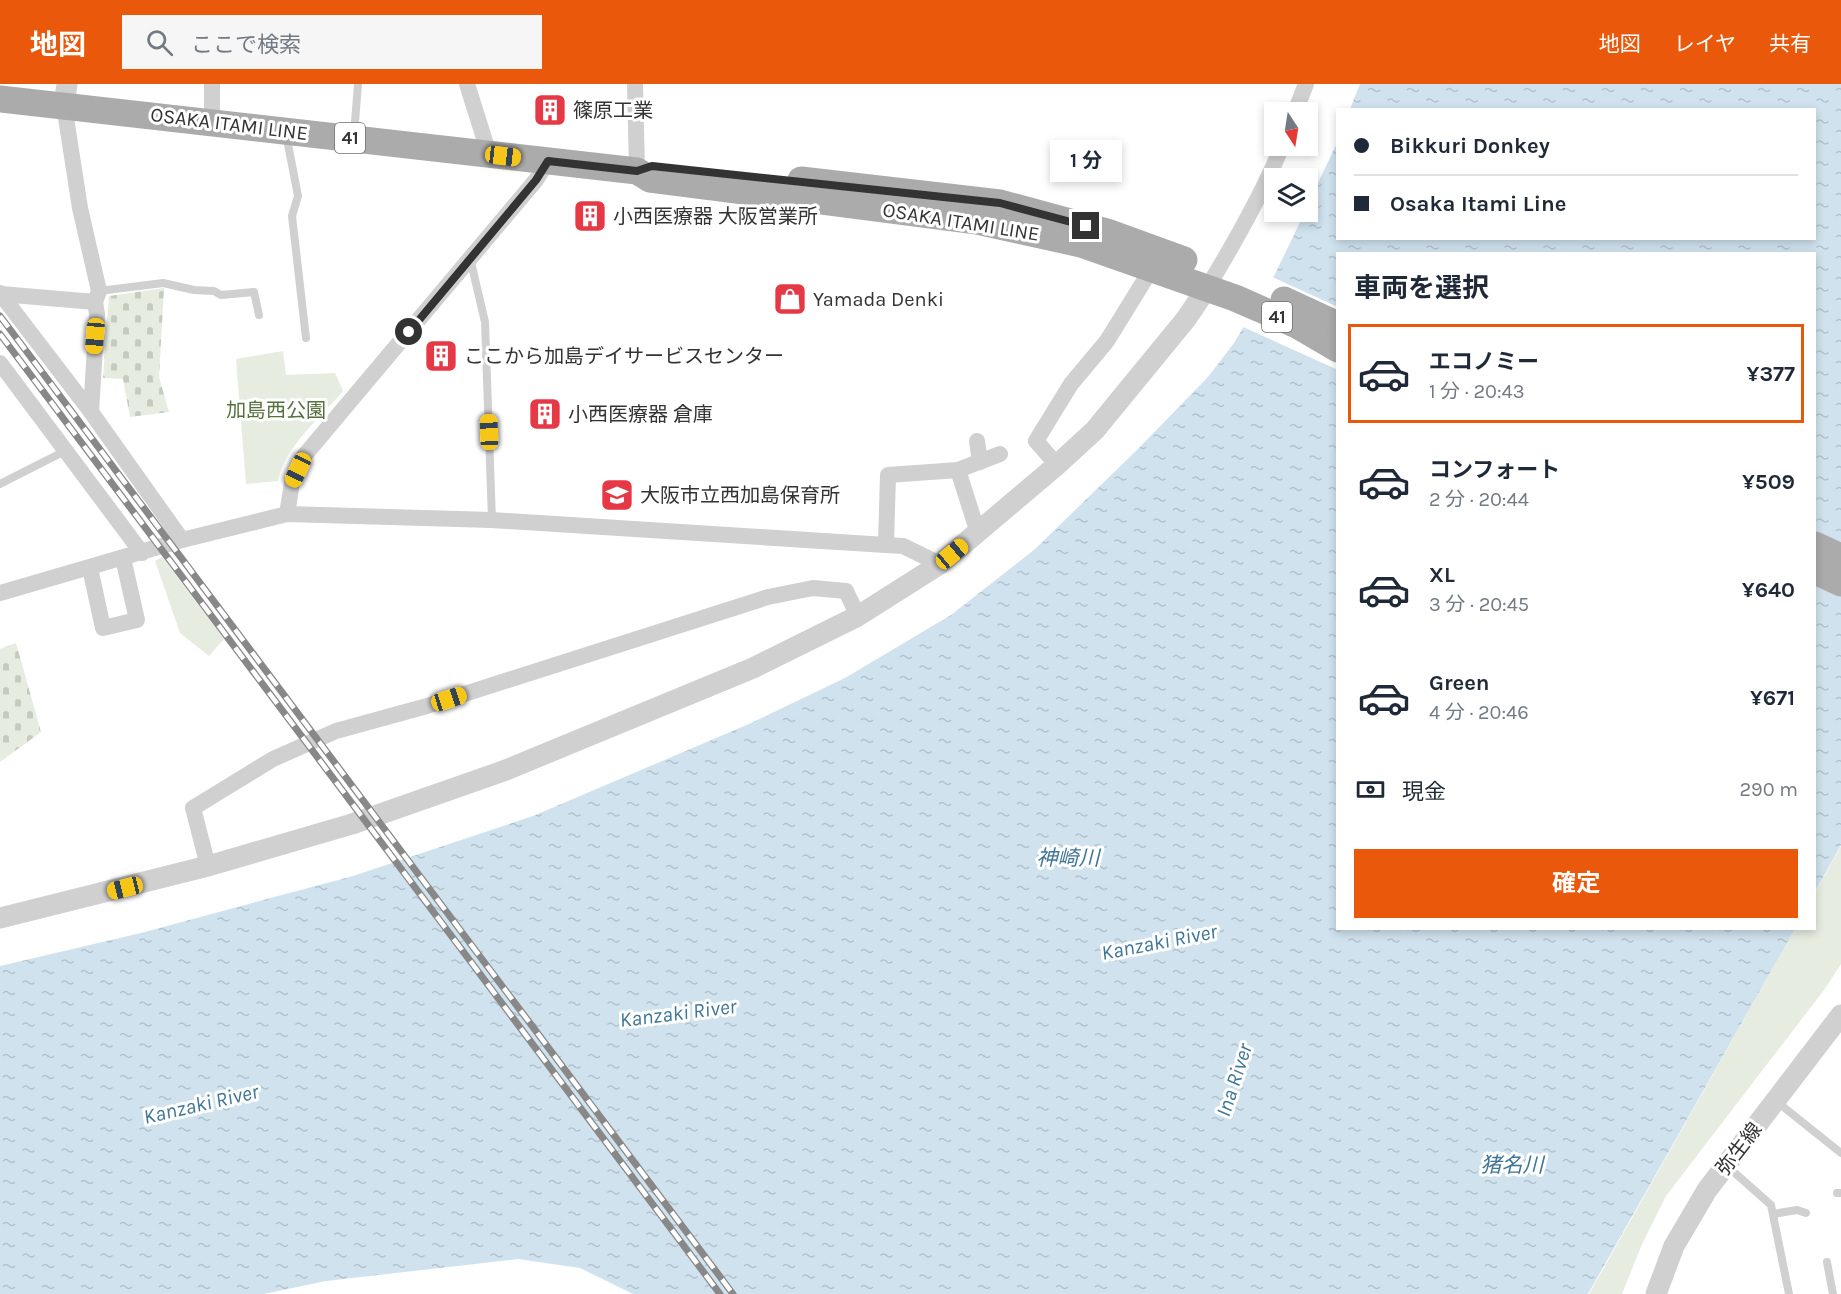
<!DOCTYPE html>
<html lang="ja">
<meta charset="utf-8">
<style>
:root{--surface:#fff;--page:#f6f6f7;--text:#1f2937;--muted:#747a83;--line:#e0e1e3;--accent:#ea580c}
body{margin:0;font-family:Karla,"Noto Sans JP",sans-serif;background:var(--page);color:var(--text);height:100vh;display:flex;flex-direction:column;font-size:22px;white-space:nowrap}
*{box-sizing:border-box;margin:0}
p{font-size:20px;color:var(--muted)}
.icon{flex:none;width:33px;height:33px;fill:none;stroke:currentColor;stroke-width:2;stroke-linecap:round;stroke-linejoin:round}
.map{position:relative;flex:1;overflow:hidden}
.details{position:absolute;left:1336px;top:168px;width:480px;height:678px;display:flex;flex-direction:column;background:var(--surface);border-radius:0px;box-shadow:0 3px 9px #0003}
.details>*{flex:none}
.top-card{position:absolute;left:1336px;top:24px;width:480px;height:132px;border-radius:0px;box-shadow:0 3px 9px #0003;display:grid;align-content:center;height:132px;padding:0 18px;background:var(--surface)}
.needle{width:39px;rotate:168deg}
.controls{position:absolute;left:1264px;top:18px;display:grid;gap:12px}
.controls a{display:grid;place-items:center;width:54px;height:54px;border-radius:0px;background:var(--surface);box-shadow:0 3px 9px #0003;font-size:30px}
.end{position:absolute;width:27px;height:27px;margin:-14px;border:8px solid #333;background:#fff;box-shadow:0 0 0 3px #fff}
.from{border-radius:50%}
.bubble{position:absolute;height:42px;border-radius:0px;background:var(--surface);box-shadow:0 3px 9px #0003;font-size:20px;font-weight:700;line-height:42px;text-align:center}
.car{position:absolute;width:18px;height:36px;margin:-18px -9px;border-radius:8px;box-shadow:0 0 4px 2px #0007;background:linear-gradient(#f5c518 24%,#345 0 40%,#f5c518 0 76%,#345 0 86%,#f5c518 0)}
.top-card b{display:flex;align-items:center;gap:21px;height:57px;font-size:22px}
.top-card b+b{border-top:2px solid var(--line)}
.top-card i{width:15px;height:15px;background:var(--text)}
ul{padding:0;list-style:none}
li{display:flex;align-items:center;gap:18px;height:99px;margin:0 12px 9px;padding:0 6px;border:3px solid transparent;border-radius:0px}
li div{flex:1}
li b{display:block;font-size:22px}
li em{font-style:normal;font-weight:700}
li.active{border-color:var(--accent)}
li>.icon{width:54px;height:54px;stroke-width:1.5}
h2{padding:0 18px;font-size:27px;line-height:72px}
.pay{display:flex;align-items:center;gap:15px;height:66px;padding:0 18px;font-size:22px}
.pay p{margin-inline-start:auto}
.primary-button{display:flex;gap:12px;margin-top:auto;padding:12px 18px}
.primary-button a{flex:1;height:69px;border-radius:0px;background:var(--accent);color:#fff;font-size:24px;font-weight:700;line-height:69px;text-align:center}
header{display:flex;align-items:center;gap:36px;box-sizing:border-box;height:84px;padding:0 30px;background:var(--accent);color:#fff}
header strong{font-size:28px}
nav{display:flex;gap:33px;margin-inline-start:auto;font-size:21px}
.search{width:420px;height:54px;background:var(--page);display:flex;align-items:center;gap:15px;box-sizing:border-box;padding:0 21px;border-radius:0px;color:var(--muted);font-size:22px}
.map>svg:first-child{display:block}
.cemetery{fill:url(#cemetery-stones)}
.park{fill:#e6ecdf}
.water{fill:url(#water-ripples)}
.pier{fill:#fff}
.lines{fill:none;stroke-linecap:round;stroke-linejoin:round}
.service{stroke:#d0d0d0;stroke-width:8}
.minor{stroke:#d0d0d0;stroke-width:16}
.tertiary{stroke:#d0d0d0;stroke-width:21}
.primary{stroke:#ababab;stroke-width:27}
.rail-casing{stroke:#888;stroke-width:7}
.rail{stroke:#fff;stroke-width:4.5;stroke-dasharray:14;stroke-linecap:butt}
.route{stroke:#333;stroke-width:8}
.labels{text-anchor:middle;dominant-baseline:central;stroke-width:6;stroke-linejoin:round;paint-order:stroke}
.shield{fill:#fff;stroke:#707070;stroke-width:1.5}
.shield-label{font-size:18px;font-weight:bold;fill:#333}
.poi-label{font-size:20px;fill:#333;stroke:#fff;text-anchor:start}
.street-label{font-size:20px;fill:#333;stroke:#fff}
.park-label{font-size:20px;fill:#56703f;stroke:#fff}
.water-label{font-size:21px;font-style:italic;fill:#3f7597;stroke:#fff}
</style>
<header>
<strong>地図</strong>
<div class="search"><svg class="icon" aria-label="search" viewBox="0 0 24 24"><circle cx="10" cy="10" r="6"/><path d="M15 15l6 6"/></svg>ここで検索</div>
<nav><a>地図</a><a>レイヤ</a><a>共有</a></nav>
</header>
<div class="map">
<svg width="1841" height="1210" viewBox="0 0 1841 1210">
<defs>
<pattern id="cemetery-stones" width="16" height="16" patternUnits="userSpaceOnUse" patternTransform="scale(1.5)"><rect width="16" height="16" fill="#e6ecdf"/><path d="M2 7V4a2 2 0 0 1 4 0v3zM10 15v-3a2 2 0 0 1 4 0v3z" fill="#c6cbc0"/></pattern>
<pattern id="water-ripples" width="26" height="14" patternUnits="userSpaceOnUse" patternTransform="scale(1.5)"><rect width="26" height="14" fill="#cfe2ee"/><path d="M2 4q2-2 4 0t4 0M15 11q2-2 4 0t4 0" fill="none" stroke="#b2c2cd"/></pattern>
</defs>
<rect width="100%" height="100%" fill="#fff"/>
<!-- cemetery -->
<g class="cemetery">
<path d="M164 204 159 293 169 328 130 333 123 295 103 294 109 212Z"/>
<path d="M16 559 41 648 0 678V565Z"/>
</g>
<!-- park -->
<g class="park">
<path d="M283 267 286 291 335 289 343 307C321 333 285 362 278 397L246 400 236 275Z"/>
<path d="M162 473 224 555 209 572 180 549 155 477Z"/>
<path d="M1841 762V880L1824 906 1666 1112 1642 1160 1622 1210H1589L1795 845 1815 844V809Z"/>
</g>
<!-- water -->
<path class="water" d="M1360 0H1841V761L1815 808V170H1338V844L1795 845 1588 1210H633L580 1184 518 1175 326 1197 264 1210H0V882L141 849 353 792 533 732 749 640 845 594 951 531 1034 466 1138 365 1208 293 1234 259 1275 190 1305 128H1308V120L1338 57V154H1815V26L1350 25Z"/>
<!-- pier -->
<path class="pier" d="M1270 192 1338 223V286L1241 242Z"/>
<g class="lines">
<!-- service -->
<g class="service">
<path d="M286 50 298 112 292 132 306 254"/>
<path d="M354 51 358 0"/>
<path d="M470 174 485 238 492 436"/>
<path d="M99 207 163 199 194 206 214 207 221 211 254 208 259 231"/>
<path d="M0 400 65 367"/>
<path d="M1776 1017 1841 1069"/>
<path d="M1727 1082 1771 1121 1789 1210"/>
<path d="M1837 1109H1841"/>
<path d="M1773 1130 1797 1126 1806 1129"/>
<path d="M1827 1178 1833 1210"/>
</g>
<!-- minor -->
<g class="minor">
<path d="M212 0V38"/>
<path d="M467 0 489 70"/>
<path d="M635 0 637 87"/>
<path d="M64 21 80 124 99 207 95 218 97 230 91 328"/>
<path d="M1295 28 1306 0"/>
<path d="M1207 204C1235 158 1262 111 1282 62"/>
<path d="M0 209 91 328 182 456"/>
<path d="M1 210 95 218"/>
<path d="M0 279 142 469"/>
<path d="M977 357 980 378"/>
<path d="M1057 381 1036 357 1071 300 1107 257 1152 184"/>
<path d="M958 386 978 449"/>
<path d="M287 430 292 399 304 372 536 96 548 77"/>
<path d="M886 461 888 391 958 386 1000 370"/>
<path d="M90 484 103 544 137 536 123 474"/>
<path d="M0 509 182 456 287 430 492 436 886 461 903 462 940 480"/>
<path d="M208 782 193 724 273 675 336 647 427 622 768 513 813 504 846 507 858 532"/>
</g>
<!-- tertiary -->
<g class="tertiary">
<path d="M64 21 67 0"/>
<path d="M0 834 208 782 352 740 506 686 753 584 858 532 940 480 1057 381 1095 346 1186 235 1207 204"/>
<path d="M1656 1210 1674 1162 1707 1106 1841 931"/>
</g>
<!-- primary -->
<g class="primary">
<path d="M0 15 637 87 650 95 977 137 1081 160 1235 214 1297 241 1338 265"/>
<path d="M801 96 1000 119 1107 148 1184 176"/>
<path d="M1284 216 1338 241"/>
<path d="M1815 461 1841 473"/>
<path d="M1815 487 1841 499"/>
</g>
<!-- rail casing -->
<g class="rail-casing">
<g id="rail">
<path d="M0 232 733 1210"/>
<path d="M0 250 720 1210"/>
</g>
</g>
<!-- rail -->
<use href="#rail" class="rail"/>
</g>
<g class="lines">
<!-- route -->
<path class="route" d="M409 248 536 96 548 77 637 87 652 82 1000 119 1086 142"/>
</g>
<!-- icons -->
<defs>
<g id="building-square" transform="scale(1.725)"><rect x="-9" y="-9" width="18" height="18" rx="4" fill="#e63946" stroke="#fff"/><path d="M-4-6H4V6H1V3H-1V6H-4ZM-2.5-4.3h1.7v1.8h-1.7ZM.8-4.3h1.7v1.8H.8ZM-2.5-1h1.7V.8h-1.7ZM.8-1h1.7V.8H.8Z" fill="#fff"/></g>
<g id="shop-square" transform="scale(1.725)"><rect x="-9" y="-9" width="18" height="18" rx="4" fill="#e63946" stroke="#fff"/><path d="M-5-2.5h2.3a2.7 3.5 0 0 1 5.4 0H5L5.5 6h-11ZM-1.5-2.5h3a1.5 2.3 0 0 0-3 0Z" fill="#fff"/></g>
<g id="school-square" transform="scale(1.725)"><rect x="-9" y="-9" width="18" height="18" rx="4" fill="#e63946" stroke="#fff"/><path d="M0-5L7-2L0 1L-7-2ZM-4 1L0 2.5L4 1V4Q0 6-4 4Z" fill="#fff"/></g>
</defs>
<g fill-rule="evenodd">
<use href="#building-square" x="550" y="26"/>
<use href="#building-square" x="590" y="132"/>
<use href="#shop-square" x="790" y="215"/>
<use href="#building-square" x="441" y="272"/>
<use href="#building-square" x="545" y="330"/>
<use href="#school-square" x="617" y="411"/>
</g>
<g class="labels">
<!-- shield labels -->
<g class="shield">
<rect x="335" y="39" width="30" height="30" rx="4.5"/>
<rect x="1262" y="218" width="30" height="30" rx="4.5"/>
</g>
<g class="shield-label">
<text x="350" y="54">41</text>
<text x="1277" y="233">41</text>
</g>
<!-- poi labels -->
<g class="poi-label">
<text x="573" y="26">篠原工業</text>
<text x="613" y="132">小西医療器 大阪営業所</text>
<text x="813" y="215">Yamada Denki</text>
<text x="464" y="272">ここから加島デイサービスセンター</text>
<text x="568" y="330">小西医療器 倉庫</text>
<text x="640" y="411">大阪市立西加島保育所</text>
</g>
<!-- street labels -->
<g class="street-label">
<text transform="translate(229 40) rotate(7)">OSAKA ITAMI LINE</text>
<text transform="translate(961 138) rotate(9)">OSAKA ITAMI LINE</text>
<text transform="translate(1739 1065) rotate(-52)">弥生線</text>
</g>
<!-- park labels -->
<g class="park-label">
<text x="276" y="326">加島西公園</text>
</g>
<!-- water labels -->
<g class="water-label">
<text x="1068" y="774">神崎川</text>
<text transform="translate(1159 858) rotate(-11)">Kanzaki River</text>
<text transform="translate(678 929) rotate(-7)">Kanzaki River</text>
<text transform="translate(1234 996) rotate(-72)">Ina River</text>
<text transform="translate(201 1020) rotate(-13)">Kanzaki River</text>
<text x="1512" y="1081">猪名川</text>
</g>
</g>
</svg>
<div class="controls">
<a><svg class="needle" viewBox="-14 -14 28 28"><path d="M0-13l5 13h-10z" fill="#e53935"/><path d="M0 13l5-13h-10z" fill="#747a83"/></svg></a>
<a><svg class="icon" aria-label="layers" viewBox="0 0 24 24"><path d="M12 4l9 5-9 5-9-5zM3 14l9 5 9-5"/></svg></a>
</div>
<i class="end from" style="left:409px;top:248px"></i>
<i class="end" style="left:1086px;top:142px"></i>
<div class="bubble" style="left:1050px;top:56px;width:72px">1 分</div>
<i class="car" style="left:503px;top:72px;rotate:97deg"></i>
<i class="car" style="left:95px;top:252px;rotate:185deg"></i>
<i class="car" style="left:489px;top:348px;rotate:358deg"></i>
<i class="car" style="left:298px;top:386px;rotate:205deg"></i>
<i class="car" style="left:952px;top:470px;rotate:50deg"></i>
<i class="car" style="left:449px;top:615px;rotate:72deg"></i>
<i class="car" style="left:125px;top:804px;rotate:256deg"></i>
<div class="top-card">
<b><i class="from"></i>Bikkuri Donkey</b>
<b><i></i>Osaka Itami Line</b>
</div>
<section class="details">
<h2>車両を選択</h2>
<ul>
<li class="active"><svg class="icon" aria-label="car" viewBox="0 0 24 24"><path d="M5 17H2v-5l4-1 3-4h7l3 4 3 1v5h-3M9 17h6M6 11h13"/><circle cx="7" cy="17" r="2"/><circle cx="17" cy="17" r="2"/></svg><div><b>エコノミー</b><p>1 分 · 20:43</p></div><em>¥377</em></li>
<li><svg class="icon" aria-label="car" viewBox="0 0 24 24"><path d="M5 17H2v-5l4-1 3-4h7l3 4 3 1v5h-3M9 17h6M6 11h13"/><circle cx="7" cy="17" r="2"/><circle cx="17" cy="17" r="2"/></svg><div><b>コンフォート</b><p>2 分 · 20:44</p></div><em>¥509</em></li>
<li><svg class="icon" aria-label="car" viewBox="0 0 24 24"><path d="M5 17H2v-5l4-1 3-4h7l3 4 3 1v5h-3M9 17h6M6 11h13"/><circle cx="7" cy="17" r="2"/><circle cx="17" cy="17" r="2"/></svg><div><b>XL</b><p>3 分 · 20:45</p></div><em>¥640</em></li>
<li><svg class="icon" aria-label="car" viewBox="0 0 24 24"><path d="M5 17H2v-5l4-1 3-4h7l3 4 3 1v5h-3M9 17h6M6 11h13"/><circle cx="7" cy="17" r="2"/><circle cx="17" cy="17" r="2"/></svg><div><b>Green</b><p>4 分 · 20:46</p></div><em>¥671</em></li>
</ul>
<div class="pay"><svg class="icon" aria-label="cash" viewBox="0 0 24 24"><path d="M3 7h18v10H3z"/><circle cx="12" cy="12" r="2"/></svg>現金<p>290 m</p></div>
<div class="primary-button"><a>確定</a></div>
</section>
</div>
